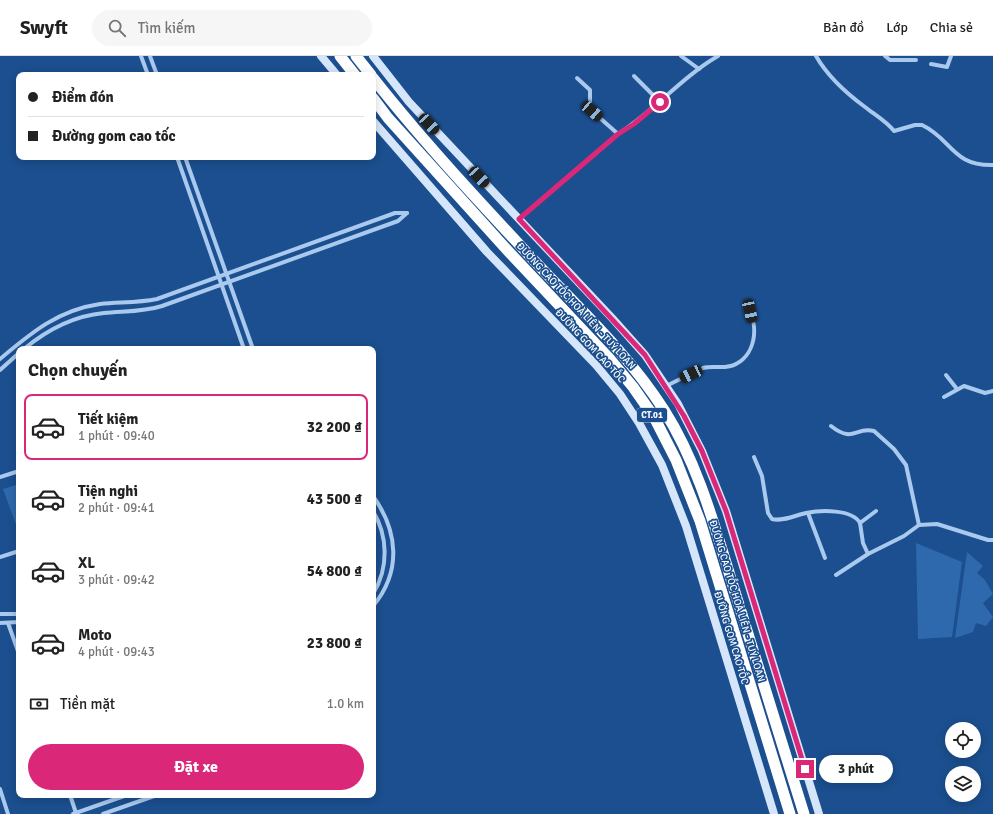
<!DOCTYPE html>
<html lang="vi">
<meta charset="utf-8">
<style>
:root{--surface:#fff;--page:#f6f6f6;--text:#222;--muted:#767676;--line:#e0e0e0;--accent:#db2777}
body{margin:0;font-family:Signika,sans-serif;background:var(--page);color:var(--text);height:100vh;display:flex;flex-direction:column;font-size:15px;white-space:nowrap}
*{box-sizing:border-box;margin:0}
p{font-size:13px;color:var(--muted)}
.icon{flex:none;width:22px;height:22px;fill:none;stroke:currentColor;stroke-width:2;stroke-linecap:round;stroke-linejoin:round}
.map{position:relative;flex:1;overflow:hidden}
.sheet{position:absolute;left:16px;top:290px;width:360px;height:452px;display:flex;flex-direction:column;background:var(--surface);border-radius:8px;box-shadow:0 2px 10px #0003}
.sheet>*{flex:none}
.hud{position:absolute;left:16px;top:16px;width:360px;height:88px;border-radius:8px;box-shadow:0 2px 10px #0003;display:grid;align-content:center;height:88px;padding:0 12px;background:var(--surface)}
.buttons{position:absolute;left:945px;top:666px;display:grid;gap:8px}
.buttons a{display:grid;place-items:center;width:36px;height:36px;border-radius:50%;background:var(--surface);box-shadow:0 2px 10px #0003;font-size:20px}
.end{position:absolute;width:18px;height:18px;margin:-9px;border:5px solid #db2777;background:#fff;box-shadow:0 0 0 2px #fff}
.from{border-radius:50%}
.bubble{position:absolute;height:28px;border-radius:14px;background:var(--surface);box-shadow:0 2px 10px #0003;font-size:13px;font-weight:700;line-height:28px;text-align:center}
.car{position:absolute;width:12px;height:24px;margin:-12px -6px;border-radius:5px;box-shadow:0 0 3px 1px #0007;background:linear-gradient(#222 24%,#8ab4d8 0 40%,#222 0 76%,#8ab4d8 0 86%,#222 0)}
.hud b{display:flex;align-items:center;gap:14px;height:38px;font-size:15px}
.hud b+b{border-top:1px solid var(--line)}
.hud i{width:10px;height:10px;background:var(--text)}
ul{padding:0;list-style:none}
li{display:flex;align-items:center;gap:12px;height:66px;margin:0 8px 6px;padding:0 4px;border:2px solid transparent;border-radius:8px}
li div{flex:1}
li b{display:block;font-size:15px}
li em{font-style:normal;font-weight:700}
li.on{border-color:var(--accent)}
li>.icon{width:36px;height:36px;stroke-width:1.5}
h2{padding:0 12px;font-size:18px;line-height:48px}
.pay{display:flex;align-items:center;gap:10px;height:44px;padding:0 12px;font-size:15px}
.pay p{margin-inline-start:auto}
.button{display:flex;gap:8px;margin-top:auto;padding:8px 12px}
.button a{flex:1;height:46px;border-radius:24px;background:var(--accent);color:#fff;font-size:16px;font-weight:700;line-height:46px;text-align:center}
header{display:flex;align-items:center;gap:24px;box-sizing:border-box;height:56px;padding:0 20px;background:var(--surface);border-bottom:1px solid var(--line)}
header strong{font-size:19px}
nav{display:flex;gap:22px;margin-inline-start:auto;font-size:14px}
.search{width:280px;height:36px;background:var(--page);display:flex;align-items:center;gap:10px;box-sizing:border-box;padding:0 14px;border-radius:22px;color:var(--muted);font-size:15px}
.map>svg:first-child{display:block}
.green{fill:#2e69ad}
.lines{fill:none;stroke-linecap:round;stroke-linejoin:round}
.street{stroke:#a9c9ee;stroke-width:4}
.secondary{stroke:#d6e6fa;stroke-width:8}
.highway{stroke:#fff;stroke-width:11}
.route{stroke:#db2777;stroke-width:5}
.labels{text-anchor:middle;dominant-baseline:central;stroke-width:3.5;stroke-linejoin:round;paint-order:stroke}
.shield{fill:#1b4f8f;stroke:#bbcadd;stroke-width:1}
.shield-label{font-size:9px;font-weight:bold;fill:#fff}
.street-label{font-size:10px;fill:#fff;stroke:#1b4f8f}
</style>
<header>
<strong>Swyft</strong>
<div class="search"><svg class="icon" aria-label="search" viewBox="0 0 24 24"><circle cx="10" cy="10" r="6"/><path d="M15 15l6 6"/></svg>Tìm kiếm</div>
<nav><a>Bản đồ</a><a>Lớp</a><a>Chia sẻ</a></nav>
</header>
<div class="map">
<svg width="993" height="758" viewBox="0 0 993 758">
<rect width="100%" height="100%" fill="#1b4f8f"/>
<!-- green -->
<g class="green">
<path d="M19 428V477L3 433Z"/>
<path d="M916 487 962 506 952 581 918 583Z"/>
<path d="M967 496 983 510 977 517 985 524 993 538 983 547 993 561 986 570 976 567 973 576 955 582Z"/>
</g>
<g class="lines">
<!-- street -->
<g class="street">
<path d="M141 0 148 19"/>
<path d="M150 0 157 19"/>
<path d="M681 0 699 13"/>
<path d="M816 0C828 21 846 37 865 51 875 59 886 65 894 75L915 69H922C952 83 952 110 993 109"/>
<path d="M885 0 890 4H916"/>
<path d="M931 8 947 11 951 0"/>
<path d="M634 20 660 46"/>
<path d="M577 22 590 34V50L592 55 618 78"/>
<path d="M177 101 244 293"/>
<path d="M185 101 253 293"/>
<path d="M519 163 618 78C654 55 682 21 718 0"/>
<path d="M24 293C48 273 73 260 104 257 124 255 143 256 162 250L398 165 407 157"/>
<path d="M0 303C31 277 58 254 100 248 119 246 138 247 157 243L395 157H407"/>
<path d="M0 314 19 297"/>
<path d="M946 319 957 333"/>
<path d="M666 330 703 312C714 309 726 314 736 308 757 297 760 265 744 249"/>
<path d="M944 341 964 330 985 337 993 335"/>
<path d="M831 370C854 388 855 370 874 375L894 393 906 409 919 469"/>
<path d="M754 401 762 420 768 457 772 463C782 466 796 459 806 457 821 454 852 453 860 467L876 455"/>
<path d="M0 421 19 415"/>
<path d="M373 440C398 475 402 515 373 550"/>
<path d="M373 455C388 480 389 512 373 538"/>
<path d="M808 457 825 502"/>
<path d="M860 467 863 487 868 498"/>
<path d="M0 501 19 495"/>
<path d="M836 519 868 498 904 480 919 469 937 468 988 484H993"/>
<path d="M0 558H19"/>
<path d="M0 567 19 566"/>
<path d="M8 567 19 598"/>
<path d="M0 733 8 758"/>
<path d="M70 739 76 757"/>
<path d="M73 758 127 739"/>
<path d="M103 758 157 739"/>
</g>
<!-- secondary -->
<g class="secondary">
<path d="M321 0 337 19"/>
<path d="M373 0 409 46 612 262 645 299 678 348 702 395 726 455 819 758"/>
<path d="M373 65 487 196 596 309 620 338 639 367 662 409 686 470 774 758"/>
</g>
<!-- highway -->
<g class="highway">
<path d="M340 0 355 19"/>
<path d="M356 0 371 19"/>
<path d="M373 22C426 89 485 152 544 215 586 259 631 302 664 354 699 409 716 475 735 536 758 610 781 684 804 758"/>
<path d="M373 42 388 62 509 196 609 302 633 331 654 361 676 404 700 465 790 758"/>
</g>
</g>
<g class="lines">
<!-- route -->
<path class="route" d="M660 46 634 68 618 78 519 163 645 299 684 360 702 395 726 455 805 713"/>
</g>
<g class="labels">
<!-- shield labels -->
<rect class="shield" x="637" y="352" width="30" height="14" rx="3"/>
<g class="shield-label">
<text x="652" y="359">CT.01</text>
</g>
<!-- street labels -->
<g class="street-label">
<text transform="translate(576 250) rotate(47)">ĐƯỜNG CAO TỐC HOÀ LIÊN - TUÝ LOAN</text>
<text transform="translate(590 290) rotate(47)">ĐƯỜNG GOM CAO TỐC</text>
<text transform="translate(737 545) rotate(73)">ĐƯỜNG CAO TỐC HOÀ LIÊN - TUÝ LOAN</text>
<text transform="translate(731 582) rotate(73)">ĐƯỜNG GOM CAO TỐC</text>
</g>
</g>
</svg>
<div class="buttons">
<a><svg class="icon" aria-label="locate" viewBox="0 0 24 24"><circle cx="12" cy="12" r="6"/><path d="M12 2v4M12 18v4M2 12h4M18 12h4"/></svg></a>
<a><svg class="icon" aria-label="layers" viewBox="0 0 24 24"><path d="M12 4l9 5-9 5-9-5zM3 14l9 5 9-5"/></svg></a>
</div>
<i class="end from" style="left:660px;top:46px"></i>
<i class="end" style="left:805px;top:713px"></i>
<div class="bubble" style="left:819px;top:699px;width:74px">3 phút</div>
<i class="car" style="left:592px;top:55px;rotate:131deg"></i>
<i class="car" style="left:429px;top:68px;rotate:137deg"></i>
<i class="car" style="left:479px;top:121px;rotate:137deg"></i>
<i class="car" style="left:750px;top:255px;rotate:168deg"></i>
<i class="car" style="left:691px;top:318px;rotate:245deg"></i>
<div class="hud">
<b><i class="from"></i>Điểm đón</b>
<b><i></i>Đường gom cao tốc</b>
</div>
<section class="sheet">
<h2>Chọn chuyến</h2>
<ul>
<li class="on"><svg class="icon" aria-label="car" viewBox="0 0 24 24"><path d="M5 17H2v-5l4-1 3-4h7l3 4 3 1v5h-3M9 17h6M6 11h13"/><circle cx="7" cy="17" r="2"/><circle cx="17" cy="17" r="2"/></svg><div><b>Tiết kiệm</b><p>1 phút · 09:40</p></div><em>32 200 ₫</em></li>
<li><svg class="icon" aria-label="car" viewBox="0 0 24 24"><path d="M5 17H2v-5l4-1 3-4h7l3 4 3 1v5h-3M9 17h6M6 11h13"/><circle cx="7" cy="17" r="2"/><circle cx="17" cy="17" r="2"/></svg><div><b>Tiện nghi</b><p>2 phút · 09:41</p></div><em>43 500 ₫</em></li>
<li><svg class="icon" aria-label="car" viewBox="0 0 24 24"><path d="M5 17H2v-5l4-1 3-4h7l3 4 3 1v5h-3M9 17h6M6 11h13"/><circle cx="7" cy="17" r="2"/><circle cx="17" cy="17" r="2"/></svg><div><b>XL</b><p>3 phút · 09:42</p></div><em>54 800 ₫</em></li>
<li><svg class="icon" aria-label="car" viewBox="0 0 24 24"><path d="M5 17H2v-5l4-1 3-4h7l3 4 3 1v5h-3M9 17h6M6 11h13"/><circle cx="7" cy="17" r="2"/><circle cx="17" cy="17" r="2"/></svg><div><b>Moto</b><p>4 phút · 09:43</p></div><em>23 800 ₫</em></li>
</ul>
<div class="pay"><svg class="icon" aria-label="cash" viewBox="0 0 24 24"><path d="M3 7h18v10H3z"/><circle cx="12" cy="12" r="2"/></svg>Tiền mặt<p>1.0 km</p></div>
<div class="button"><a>Đặt xe</a></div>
</section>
</div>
